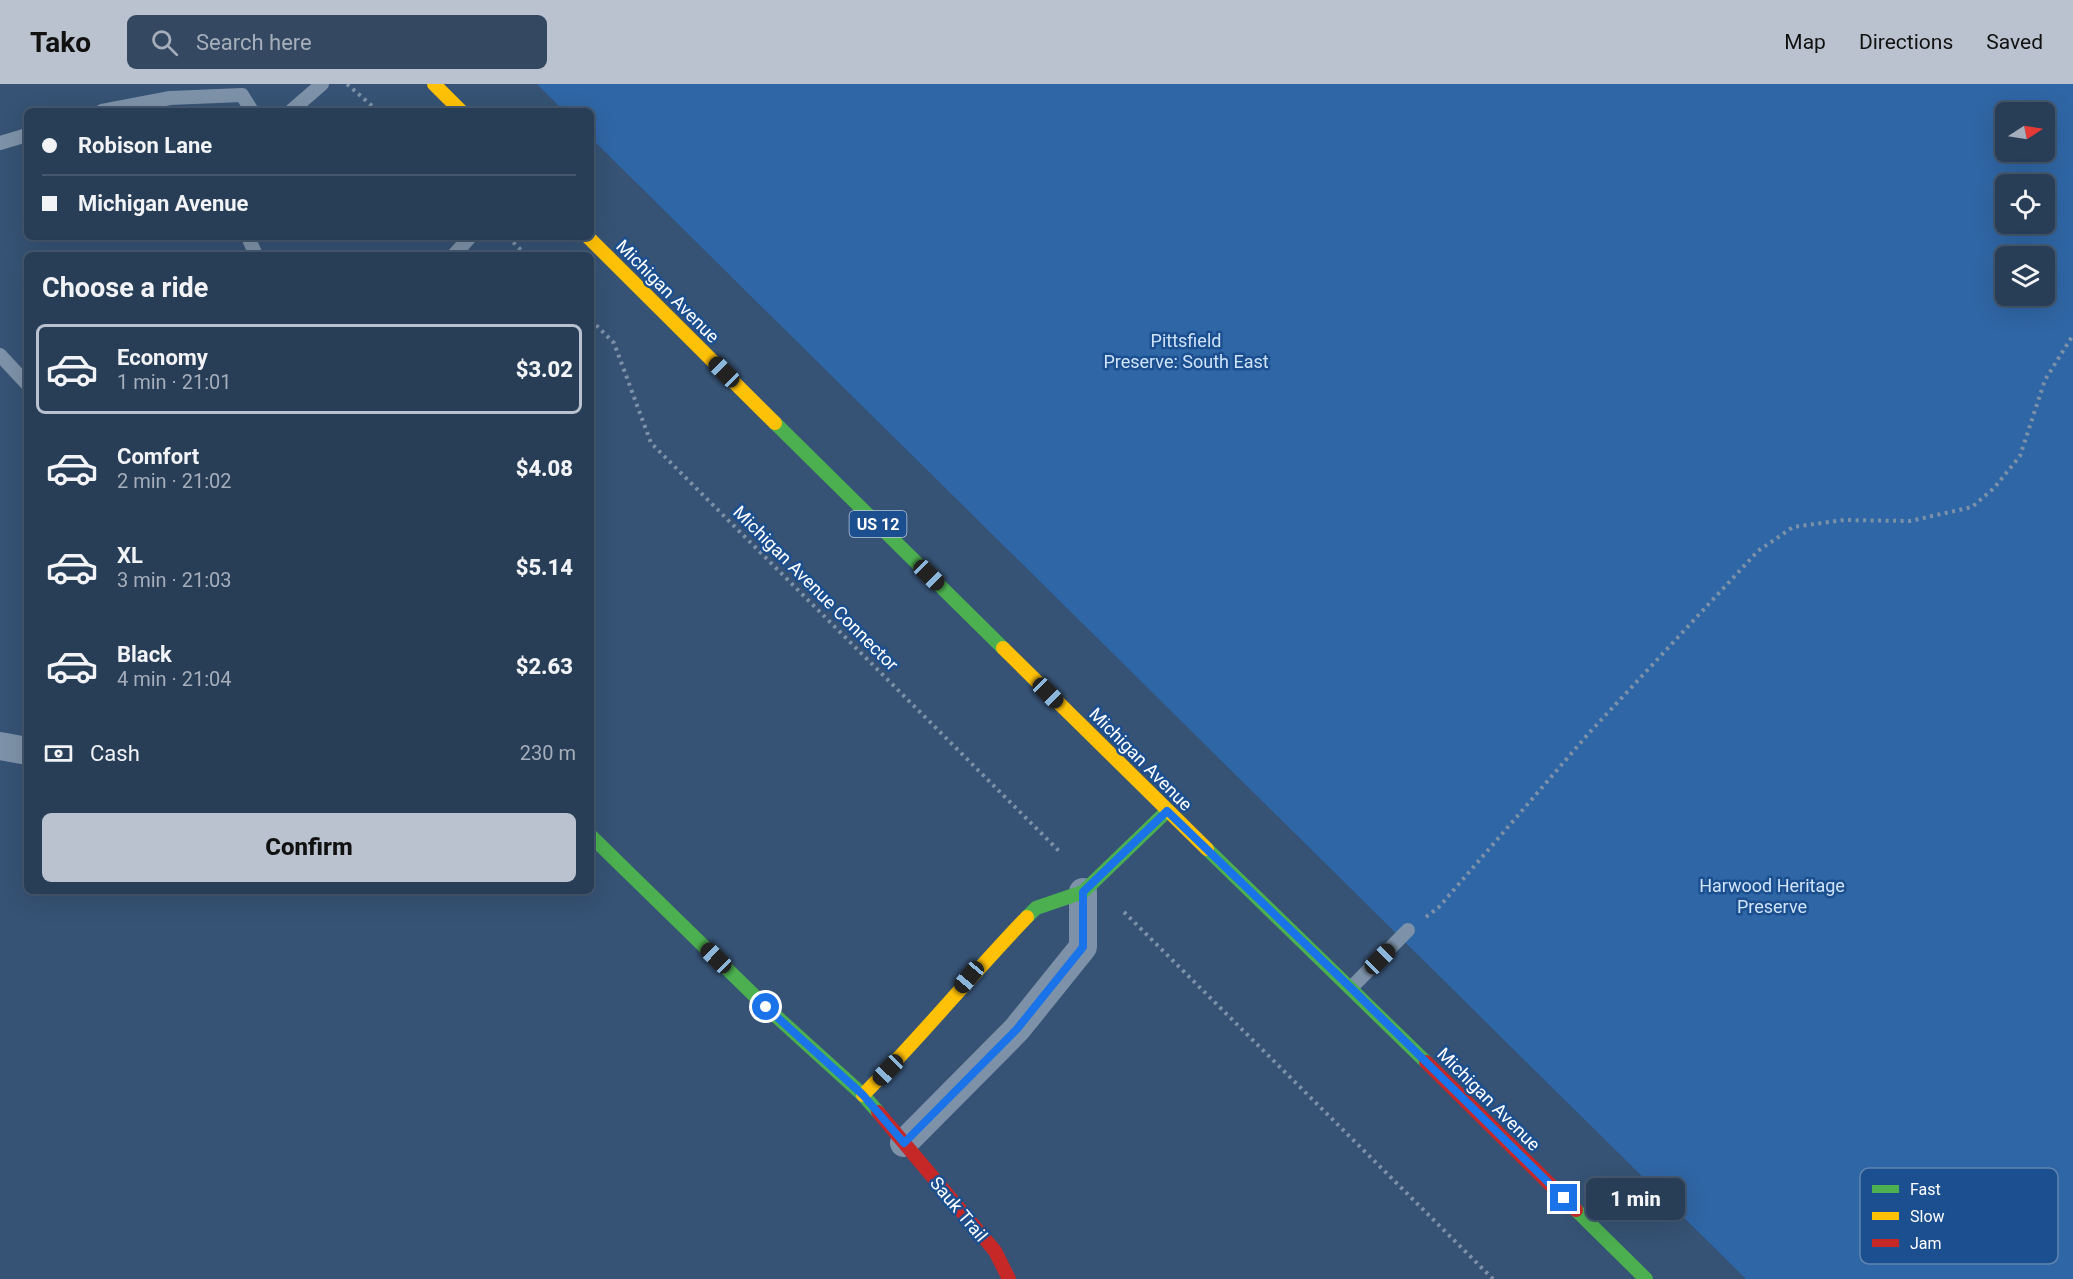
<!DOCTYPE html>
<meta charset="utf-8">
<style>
:root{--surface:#283e57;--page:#344961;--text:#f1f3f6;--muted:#a5aeba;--line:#44576d;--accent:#b9c2ce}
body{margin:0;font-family:Roboto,sans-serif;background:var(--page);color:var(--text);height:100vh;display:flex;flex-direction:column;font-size:22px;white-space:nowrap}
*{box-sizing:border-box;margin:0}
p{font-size:20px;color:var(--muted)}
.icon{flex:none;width:33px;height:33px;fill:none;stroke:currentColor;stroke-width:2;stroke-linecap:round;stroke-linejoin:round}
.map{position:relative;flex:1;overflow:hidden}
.panel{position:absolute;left:24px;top:168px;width:570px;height:642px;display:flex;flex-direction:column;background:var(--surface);border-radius:9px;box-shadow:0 6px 24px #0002,0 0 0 2px var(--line)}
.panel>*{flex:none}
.hud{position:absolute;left:24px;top:24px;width:570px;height:132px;border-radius:9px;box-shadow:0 6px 24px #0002,0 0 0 2px var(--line);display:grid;align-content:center;height:132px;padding:0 18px;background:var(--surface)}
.needle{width:39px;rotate:78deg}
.fabs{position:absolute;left:1995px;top:18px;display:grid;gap:12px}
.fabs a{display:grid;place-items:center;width:60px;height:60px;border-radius:9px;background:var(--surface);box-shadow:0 6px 24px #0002,0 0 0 2px var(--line);font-size:30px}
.end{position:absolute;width:27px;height:27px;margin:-14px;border:8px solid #1a73e8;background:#fff;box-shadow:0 0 0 3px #fff}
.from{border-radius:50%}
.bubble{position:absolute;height:42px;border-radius:9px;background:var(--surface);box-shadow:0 6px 24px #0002,0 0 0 2px var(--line);font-size:20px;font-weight:800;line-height:42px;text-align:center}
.car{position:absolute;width:18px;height:36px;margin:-18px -9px;border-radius:8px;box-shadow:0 0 4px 2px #0007;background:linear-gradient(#222 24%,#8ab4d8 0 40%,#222 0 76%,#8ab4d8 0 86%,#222 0)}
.hud b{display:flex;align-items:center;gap:21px;height:57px;font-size:22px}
.hud b+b{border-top:2px solid var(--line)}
.hud i{width:15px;height:15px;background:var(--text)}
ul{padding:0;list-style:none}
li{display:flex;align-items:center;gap:18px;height:90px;margin:0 12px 9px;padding:0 6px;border:3px solid transparent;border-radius:9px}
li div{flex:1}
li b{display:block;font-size:22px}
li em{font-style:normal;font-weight:800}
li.selected{border-color:var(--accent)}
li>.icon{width:54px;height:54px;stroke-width:1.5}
h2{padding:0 18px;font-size:27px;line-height:72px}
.pay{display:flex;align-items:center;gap:15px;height:66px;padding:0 18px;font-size:22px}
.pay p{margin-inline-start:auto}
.button{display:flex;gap:12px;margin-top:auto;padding:12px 18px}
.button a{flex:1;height:69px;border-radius:9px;background:var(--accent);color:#111;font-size:24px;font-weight:800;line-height:69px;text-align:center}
header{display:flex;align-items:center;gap:36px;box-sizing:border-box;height:84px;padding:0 30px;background:var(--accent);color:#111}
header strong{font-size:28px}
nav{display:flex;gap:33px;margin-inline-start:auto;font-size:21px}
.search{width:420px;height:54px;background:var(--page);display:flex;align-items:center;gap:15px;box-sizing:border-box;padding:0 21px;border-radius:9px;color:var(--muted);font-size:22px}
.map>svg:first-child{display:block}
.green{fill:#2f66a5;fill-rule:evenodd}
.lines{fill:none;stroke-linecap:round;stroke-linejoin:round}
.path{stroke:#7d92a8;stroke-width:4;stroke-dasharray:3 4.5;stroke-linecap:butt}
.lane{stroke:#7d92a8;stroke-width:14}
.street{stroke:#7d92a8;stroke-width:28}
.fast{stroke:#4caf50;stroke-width:14}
.slow{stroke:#ffc107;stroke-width:14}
.jam{stroke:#c62828;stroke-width:14}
.route{stroke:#1a73e8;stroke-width:8}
.labels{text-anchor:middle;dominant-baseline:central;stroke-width:5;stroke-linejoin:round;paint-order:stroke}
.shield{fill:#1b4f8f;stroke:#bbcadd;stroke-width:1.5}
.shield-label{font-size:16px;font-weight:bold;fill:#fff}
.street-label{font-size:18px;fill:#fff;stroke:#1b4f8f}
.park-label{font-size:18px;fill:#cfe3fa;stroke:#1b4f8f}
.key{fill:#1b4f8f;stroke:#5f84b1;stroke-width:1.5}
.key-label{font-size:16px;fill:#fff}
</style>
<header>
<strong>Tako</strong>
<div class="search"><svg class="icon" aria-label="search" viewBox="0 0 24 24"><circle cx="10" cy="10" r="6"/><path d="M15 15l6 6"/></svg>Search here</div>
<nav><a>Map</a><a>Directions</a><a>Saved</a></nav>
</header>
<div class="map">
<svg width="2073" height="1195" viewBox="0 0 2073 1195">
<rect width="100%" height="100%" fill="#365274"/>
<!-- green -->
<path class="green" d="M537 0H2073V1195H1746L591 54V27H564ZM2006 28H2044V68H2006ZM2006 100H2044V140H2006ZM2006 172H2044V212H2006Z"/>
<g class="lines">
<!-- path -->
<g class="path">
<path d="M347 0 378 27"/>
<path d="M508 153 526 171"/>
<path d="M591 236 614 259 651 359 1059 767"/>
<path d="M1124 828 1493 1195"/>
<path d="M1426 833 1439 823 1589 649 1758 467 1793 443 1844 436 1910 437 1972 423 1994 404 2020 372 2045 296 2073 251"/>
</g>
<!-- lane -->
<g class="lane">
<path d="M102 27 170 14 242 11 252 27"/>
<path d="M291 27 322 0"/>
<path d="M0 59 27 51"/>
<path d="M248 153 256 171"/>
<path d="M454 171 470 153"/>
<path d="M0 271 27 300"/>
<path d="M1351 904 1408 846"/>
</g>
<!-- street -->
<g class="street">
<path d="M0 662 27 667"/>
<path d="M904 1059 1017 945 1083 863V808"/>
</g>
<!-- fast -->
<g class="fast">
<path d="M775 339 1003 564"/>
<path d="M591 752 766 923 863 1011 878 1028"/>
<path d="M1207 765 1426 978"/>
<path d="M1027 833 1036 824 1083 808 1167 727"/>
<path d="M1576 1126 1646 1195"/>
</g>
<!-- slow -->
<g class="slow">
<path d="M434 0 461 27"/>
<path d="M588 153 775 339"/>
<path d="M1003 564 1207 765"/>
<path d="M863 1011C920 954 971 891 1027 833"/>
</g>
<!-- jam -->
<g class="jam">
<path d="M1426 978 1576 1126"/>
<path d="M878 1028 995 1167 1009 1195"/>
</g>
</g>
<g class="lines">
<!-- route -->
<path class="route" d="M766 923 863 1011 904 1059 1017 945 1083 863V808L1167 727 1351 904 1564 1114"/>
</g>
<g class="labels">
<!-- shield labels -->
<rect class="shield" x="849.5" y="427" width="57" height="26" rx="4.5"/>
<g class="shield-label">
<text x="878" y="440">US 12</text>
</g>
<!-- street labels -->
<g class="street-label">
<text transform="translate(668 207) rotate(45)">Michigan Avenue</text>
<text transform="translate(816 504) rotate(45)">Michigan Avenue Connector</text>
<text transform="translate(1141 675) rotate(45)">Michigan Avenue</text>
<text transform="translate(1489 1015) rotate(45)">Michigan Avenue</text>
<text transform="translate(959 1125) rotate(50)">Sauk Trail</text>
</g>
<!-- park labels -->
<g class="park-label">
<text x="1186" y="256">Pittsfield<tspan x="1186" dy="21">Preserve: South East</tspan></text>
<text x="1772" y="801">Harwood Heritage<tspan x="1772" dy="21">Preserve</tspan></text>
</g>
</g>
<!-- legend -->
<rect x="1860" y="1084" width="198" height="96" rx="9" class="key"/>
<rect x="1872" y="1101" width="27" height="8" fill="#4caf50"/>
<rect x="1872" y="1128" width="27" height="8" fill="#ffc107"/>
<rect x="1872" y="1155" width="27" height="8" fill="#c62828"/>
<g class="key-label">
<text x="1910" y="1111">Fast</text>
<text x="1910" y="1138">Slow</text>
<text x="1910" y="1165">Jam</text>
</g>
</svg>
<div class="fabs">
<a><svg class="needle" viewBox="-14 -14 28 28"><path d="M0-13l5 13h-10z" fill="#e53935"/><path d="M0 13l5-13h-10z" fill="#a5aeba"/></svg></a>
<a><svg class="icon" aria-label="locate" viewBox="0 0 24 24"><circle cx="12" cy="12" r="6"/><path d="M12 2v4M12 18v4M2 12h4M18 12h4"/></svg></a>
<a><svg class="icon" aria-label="layers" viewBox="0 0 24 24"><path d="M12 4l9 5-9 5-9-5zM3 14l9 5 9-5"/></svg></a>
</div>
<i class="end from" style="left:766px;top:923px"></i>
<i class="end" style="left:1564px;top:1114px"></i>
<div class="bubble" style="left:1586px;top:1094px;width:99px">1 min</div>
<i class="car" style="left:724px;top:288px;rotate:315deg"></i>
<i class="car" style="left:929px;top:491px;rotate:135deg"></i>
<i class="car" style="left:1048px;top:609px;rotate:135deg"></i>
<i class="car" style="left:716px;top:874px;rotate:314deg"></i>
<i class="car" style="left:1380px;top:875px;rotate:45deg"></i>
<i class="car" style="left:969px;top:893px;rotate:220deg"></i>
<i class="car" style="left:888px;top:986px;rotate:224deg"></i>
<div class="hud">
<b><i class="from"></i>Robison Lane</b>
<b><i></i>Michigan Avenue</b>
</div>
<section class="panel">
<h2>Choose a ride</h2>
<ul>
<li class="selected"><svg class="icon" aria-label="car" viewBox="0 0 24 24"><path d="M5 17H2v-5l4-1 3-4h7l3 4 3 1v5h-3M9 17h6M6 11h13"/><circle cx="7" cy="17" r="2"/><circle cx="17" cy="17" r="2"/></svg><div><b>Economy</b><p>1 min · 21:01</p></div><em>$3.02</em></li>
<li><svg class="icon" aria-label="car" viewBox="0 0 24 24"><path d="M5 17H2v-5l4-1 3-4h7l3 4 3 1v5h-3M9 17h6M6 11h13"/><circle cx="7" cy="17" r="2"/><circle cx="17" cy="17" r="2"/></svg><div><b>Comfort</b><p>2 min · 21:02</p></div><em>$4.08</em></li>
<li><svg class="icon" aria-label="car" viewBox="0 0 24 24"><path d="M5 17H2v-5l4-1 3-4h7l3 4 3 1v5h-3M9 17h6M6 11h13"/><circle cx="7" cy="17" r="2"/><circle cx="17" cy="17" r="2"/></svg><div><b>XL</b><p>3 min · 21:03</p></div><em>$5.14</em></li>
<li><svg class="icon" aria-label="car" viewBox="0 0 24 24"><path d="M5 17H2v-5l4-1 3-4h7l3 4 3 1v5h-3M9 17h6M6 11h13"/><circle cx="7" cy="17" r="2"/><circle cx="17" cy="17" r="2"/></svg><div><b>Black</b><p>4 min · 21:04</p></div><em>$2.63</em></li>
</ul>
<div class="pay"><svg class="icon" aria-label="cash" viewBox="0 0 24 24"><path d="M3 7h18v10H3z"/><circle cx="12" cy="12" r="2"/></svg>Cash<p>230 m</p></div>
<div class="button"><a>Confirm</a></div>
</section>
</div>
